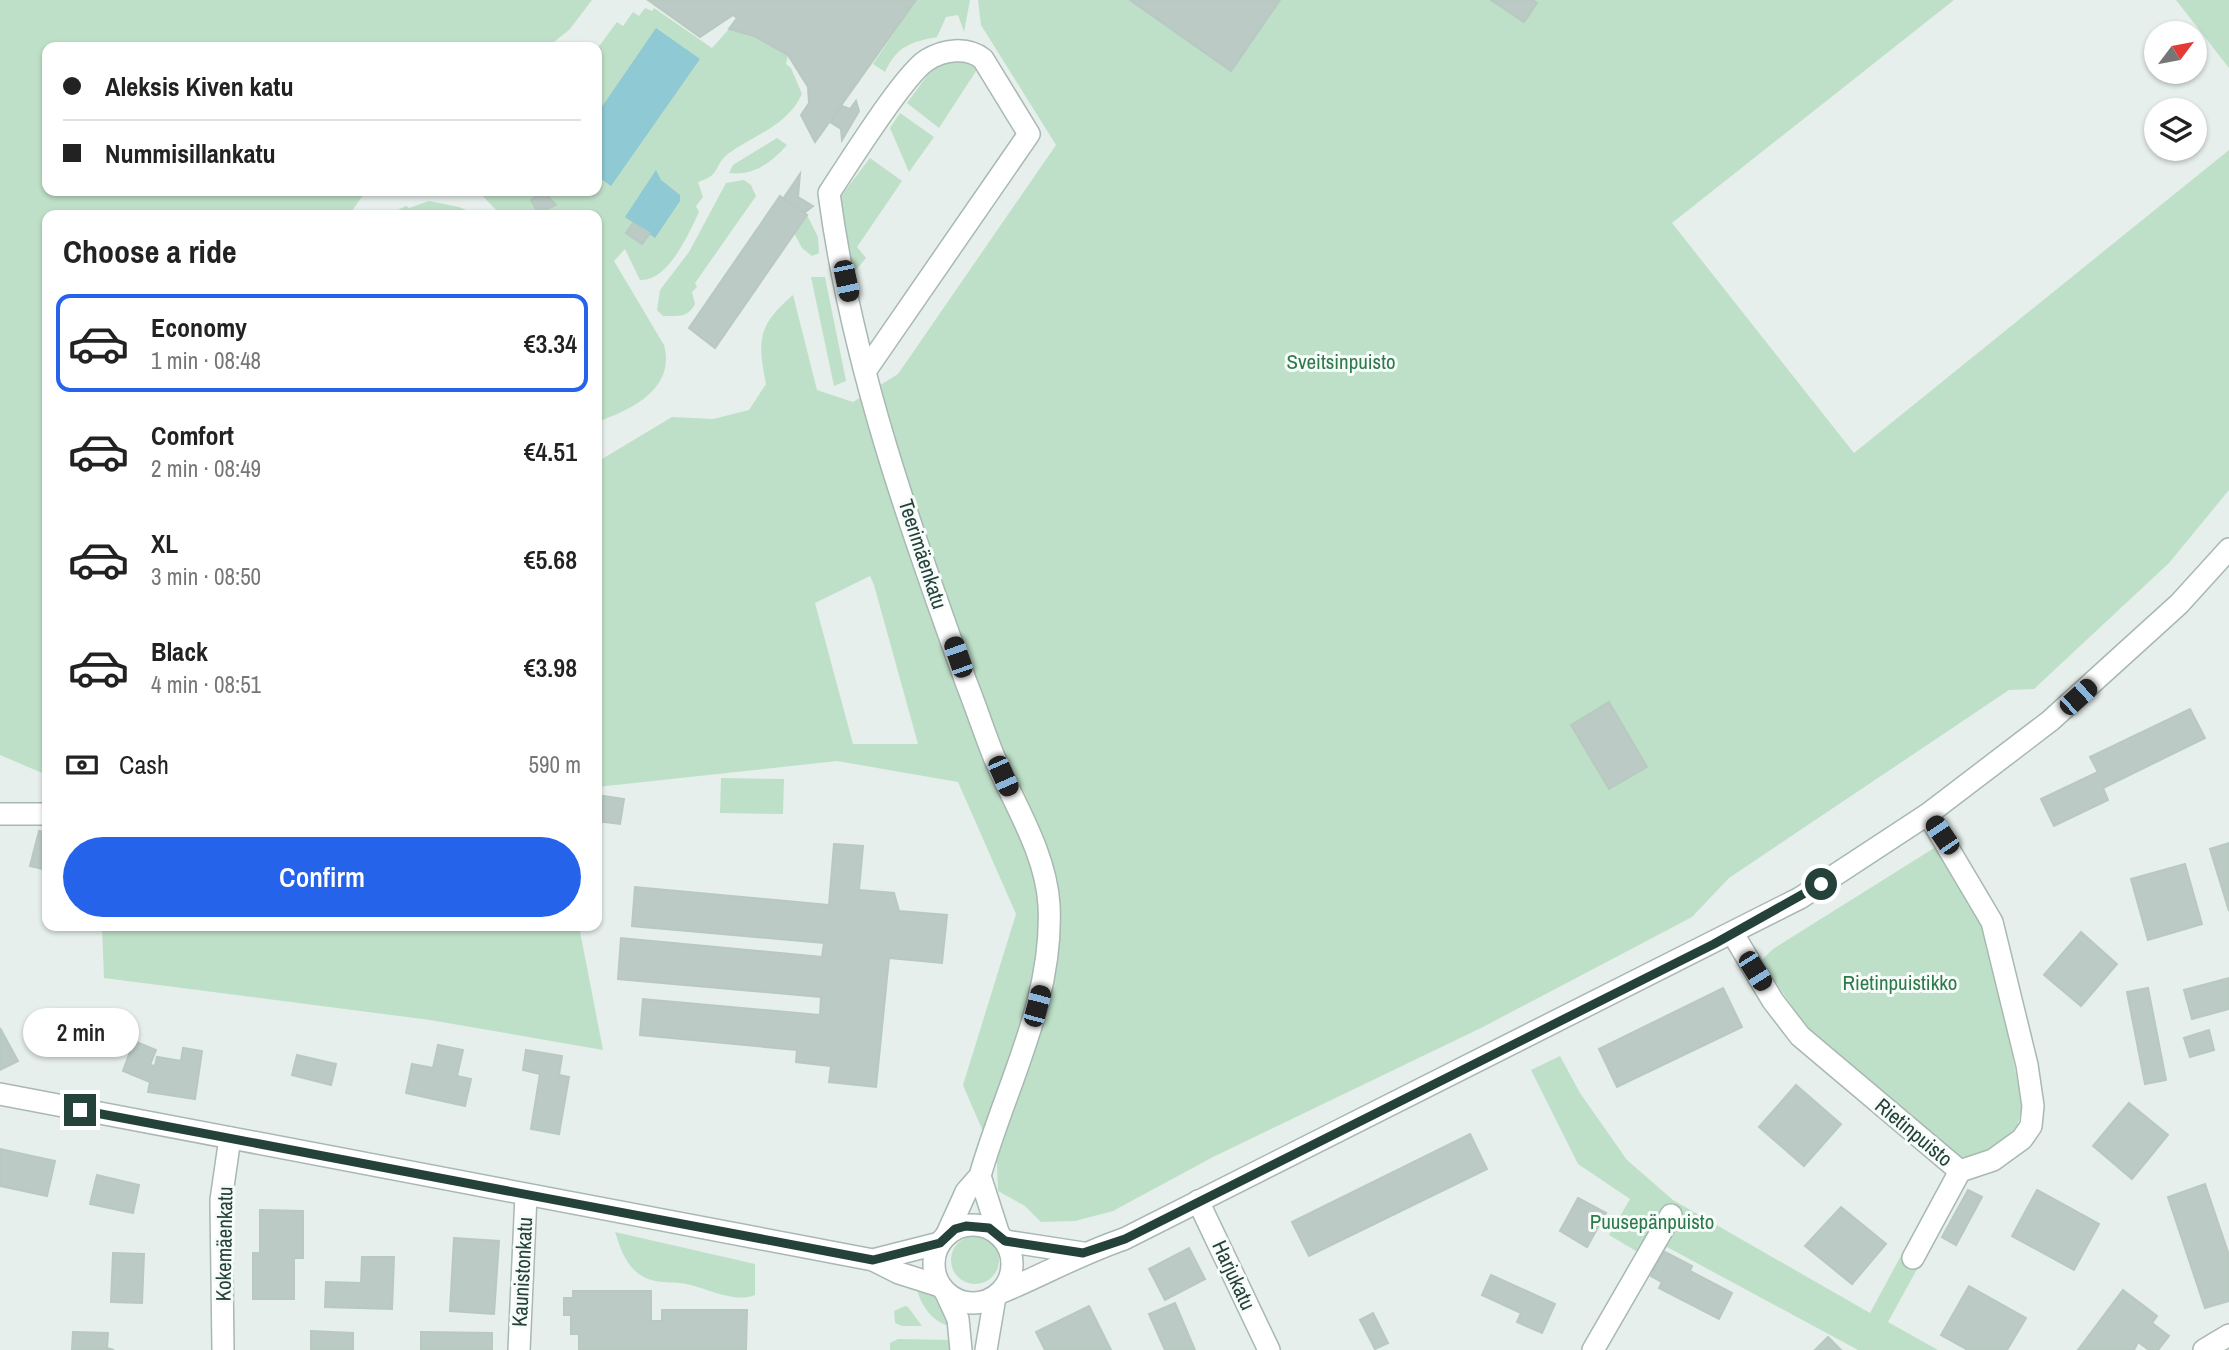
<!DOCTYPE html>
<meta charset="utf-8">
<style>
:root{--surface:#fff;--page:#f6f6f6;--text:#222;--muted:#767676;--line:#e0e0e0;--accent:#2563eb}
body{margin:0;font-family:"Archivo Narrow",sans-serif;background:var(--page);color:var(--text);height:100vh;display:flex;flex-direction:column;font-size:26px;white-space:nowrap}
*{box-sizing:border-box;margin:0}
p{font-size:23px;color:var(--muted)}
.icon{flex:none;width:38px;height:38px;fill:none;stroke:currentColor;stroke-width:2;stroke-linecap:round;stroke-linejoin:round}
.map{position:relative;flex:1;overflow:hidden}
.details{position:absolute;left:42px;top:210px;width:560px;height:721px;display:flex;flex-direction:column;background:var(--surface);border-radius:14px;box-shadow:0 2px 5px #0004}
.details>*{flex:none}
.guide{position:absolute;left:42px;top:42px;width:560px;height:154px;border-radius:14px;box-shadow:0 2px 5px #0004;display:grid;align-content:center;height:154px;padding:0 21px;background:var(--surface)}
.needle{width:46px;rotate:58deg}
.buttons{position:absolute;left:2144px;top:21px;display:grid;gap:14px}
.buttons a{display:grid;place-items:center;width:63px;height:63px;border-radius:50%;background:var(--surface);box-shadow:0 2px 5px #0004;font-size:35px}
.end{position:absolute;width:32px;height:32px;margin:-16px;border:9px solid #24423a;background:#fff;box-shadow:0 0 0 4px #fff}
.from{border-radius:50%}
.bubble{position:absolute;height:49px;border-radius:24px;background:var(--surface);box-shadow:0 2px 5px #0004;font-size:23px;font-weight:600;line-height:49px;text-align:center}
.car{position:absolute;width:21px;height:42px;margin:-21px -10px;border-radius:9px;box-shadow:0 0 5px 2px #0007;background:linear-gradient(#222 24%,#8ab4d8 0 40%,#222 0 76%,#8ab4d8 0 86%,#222 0)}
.guide b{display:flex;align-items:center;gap:24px;height:66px;font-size:26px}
.guide b+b{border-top:2px solid var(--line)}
.guide i{width:18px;height:18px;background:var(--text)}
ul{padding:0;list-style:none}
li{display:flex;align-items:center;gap:21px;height:98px;margin:0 14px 10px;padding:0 7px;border:4px solid transparent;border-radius:14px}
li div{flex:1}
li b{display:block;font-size:26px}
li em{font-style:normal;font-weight:600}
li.active{border-color:var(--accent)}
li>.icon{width:63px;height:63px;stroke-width:1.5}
h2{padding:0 21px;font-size:32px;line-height:84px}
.pay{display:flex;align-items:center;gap:18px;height:77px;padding:0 21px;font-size:26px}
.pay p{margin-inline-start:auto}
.primary-button{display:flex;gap:14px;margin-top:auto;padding:14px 21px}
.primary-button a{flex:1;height:80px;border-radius:42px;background:var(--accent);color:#fff;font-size:28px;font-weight:600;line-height:80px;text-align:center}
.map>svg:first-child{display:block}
.green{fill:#bfe0c8;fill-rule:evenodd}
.water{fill:#8ec9d4}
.building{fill:#bbcac4;stroke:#b8c9c2;stroke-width:2}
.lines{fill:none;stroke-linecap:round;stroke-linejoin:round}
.minor-casing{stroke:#a8b8b2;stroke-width:24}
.minor{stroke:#fff;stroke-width:21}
.route{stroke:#24423a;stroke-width:9}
.labels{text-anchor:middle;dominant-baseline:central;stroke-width:6;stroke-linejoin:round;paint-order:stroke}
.park-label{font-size:21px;fill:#2d7a4b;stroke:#f7fbf9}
.street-label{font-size:21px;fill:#24423a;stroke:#f7fbf9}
</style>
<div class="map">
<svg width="2229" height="1350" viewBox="0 0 2229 1350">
<rect width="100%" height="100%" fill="#e6efeb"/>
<!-- green -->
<g class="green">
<path d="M0 0H592L570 29 548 47H47V191H366L349 215H47V775L0 755Z"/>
<path d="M916 0H970L964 32 958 15 946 17 937 37C911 42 897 46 885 72L873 64Z"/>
<path d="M978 0H1954L1672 223 1854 453 2229 150V490L2169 563 2034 689 2009 690 1729 878 1692 917 1481 1028 1213 1157 1113 1211 1075 1221 1041 1222 1025 1206 998 1191 997 1164 963 1085 1016 914 958 782 837 761 597 787V462L672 417 713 419 749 410 766 384C757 340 758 325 793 295L817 390 853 402 898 374 1056 145 981 25ZM870 576 874 585 918 744H853L815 603Z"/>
<path d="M2176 0H2229V68Z"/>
<path d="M645 8 652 11 654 8 712 48 729 29 754 36 788 55 786 64 791 68 802 94C787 126 756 134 729 153 712 166 723 174 698 182L703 197 696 206 699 212C689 233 668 282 640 280L625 249 614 261 664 345C676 389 631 410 597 422V215H493L497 211 478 191H597V49L617 22 623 26 633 12 639 16Z"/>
<path d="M944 61 961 62 978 68 939 128 907 103 935 65Z"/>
<path d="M900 113 934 137 909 172 890 128Z"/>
<path d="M777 138 787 145C772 162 754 176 729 173L733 165Z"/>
<path d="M870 158 902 181 857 247 866 258 855 271 851 268 839 205 841 196Z"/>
<path d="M744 180 751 185 756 196 695 283 697 287 692 292 695 304C688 318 677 316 663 316L657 310 660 290 689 252 726 183Z"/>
<path d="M429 201 459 207 478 215H387L406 206 409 208Z"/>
<path d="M807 215 818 237 819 253 812 256 802 248 794 233Z"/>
<path d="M811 277H825L846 381 834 386Z"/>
<path d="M721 778 784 779 783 814 720 813Z"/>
<path d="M1939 845 1986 928 1994 952 2022 1107 2015 1136 1978 1157H1955L1806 1027 1761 961 1773 949Z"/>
<path d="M102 926H579L603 1050 430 1020 104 978Z"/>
<path d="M1560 1056 1580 1093 1627 1160 1673 1200 1870 1313 1903 1252 1921 1262 1888 1322 1938 1350H1858L1667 1247 1656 1263 1609 1235 1630 1199 1578 1164 1531 1070Z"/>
<path d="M615 1232 755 1264V1295C735 1303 710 1290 691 1285 673 1280 655 1286 639 1274 625 1264 620 1247 615 1232Z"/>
<circle cx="975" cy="1260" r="24"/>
<path d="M917 1286 939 1298 952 1326C934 1325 918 1303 917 1286Z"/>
<path d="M905 1306 908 1307 922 1326H902L895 1323 894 1311Z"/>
<path d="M898 1339 953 1340V1350H890V1343Z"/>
</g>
<!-- water -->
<g class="water">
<path d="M656 28 700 59 611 186 597 176V114Z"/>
<path d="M656 170 661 180 680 195V201L655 238 625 217Z"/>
</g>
<!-- building -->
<g class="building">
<path d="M648 0H916L815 142 801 115 809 103 808 87 788 55 754 36 729 29 737 18 733 15 700 37Z"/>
<path d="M1130 0H1280L1231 71Z"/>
<path d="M1491 0H1533L1537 3 1524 22Z"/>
<path d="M856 101 859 111 842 140 841 129 830 122 842 106 850 109Z"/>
<path d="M800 174 798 197 813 206 804 213 783 199Z"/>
<path d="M544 192 556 205 538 213 531 200Z"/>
<path d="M780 196 807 215 715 348 689 328Z"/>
<path d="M633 223 650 233 642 244 626 233Z"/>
<path d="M1609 702 1647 767 1609 789 1571 725Z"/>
<path d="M2190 709 2205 738 2103 788 2108 800 2054 826 2041 799 2098 772 2090 757Z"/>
<path d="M597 795 624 799 620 824 597 821Z"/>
<path d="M39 831 47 833V870L30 866Z"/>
<path d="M2229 843V911L2210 849Z"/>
<path d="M834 844 863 846 859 890 894 893 899 911 947 915 942 963 889 958 876 1087 829 1082 831 1066 796 1062 797 1050 640 1035 643 999 820 1015 821 997 618 979 621 938 822 957 824 943 632 926 635 887 829 905Z"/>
<path d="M2185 864 2202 924 2148 940 2131 879Z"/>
<path d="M2081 932 2117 964 2081 1006 2044 975Z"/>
<path d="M2229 978V1009L2192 1019 2184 990Z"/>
<path d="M1723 988 1742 1027 1617 1087 1599 1049Z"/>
<path d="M2148 988 2166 1080 2145 1084 2127 992Z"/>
<path d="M60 1009 64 1018 73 1014 81 1031 73 1035 77 1045 57 1055 40 1018Z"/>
<path d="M0 1028 18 1061 0 1070Z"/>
<path d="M2209 1030 2214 1050 2190 1057 2184 1038Z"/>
<path d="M134 1041 156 1050 150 1065 155 1066 157 1057 181 1061 183 1048 202 1051 195 1099 148 1092 150 1082 123 1071Z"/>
<path d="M438 1045 463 1050 457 1076 471 1079 465 1106 406 1093 412 1064 433 1068Z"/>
<path d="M526 1050 562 1056 559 1075 569 1077 559 1134 531 1129 540 1074 523 1070Z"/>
<path d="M297 1055 336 1064 331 1085 292 1075Z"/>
<path d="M1796 1085 1841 1124 1804 1166 1759 1127Z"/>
<path d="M2129 1103 2168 1135 2132 1179 2093 1146Z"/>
<path d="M1470 1134 1487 1169 1309 1256 1292 1222Z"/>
<path d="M0 1149 55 1161 47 1196 0 1186Z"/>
<path d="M97 1175 139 1185 133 1213 90 1204Z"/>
<path d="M2205 1184 2229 1255V1301L2205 1308 2168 1197Z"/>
<path d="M1968 1190 1982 1197 1956 1245 1942 1237Z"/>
<path d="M2037 1190 2099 1224 2074 1270 2012 1236Z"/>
<path d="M1578 1198 1606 1213 1587 1247 1560 1231Z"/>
<path d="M1841 1207 1886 1244 1852 1284 1805 1246Z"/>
<path d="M260 1210 303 1211V1258H294V1299H253V1253H260Z"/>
<path d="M454 1238 499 1241 494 1314 450 1311Z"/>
<path d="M1189 1248 1205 1279 1165 1300 1149 1269Z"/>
<path d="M1663 1251 1692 1266 1690 1271 1732 1293 1719 1319 1659 1288 1662 1282 1651 1276Z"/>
<path d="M113 1253 144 1254 142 1303 111 1302Z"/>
<path d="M362 1257H394L392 1309 325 1307 326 1282 361 1283Z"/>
<path d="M1491 1275 1555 1304 1542 1333 1517 1322 1521 1313 1482 1295Z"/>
<path d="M1969 1286 2026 1318 2007 1350H1968L1941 1335Z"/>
<path d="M2123 1290 2157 1316 2152 1323 2169 1336 2158 1350H2149L2138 1342 2134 1350H2078Z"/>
<path d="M573 1291H651V1321H662V1310H747L746 1350H579V1334H571V1315H564V1298H573Z"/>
<path d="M1175 1303 1195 1350H1165L1149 1314Z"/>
<path d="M1089 1306 1111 1350H1045L1036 1332Z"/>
<path d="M1373 1313 1388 1343 1375 1349 1360 1320Z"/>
<path d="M311 1331 353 1333V1350H311Z"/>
<path d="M73 1332 108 1333 107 1348 114 1350H72Z"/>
<path d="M421 1332 492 1333V1350H421Z"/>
<path d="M1828 1337 1841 1350H1815Z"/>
</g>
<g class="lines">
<!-- minor casing -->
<g class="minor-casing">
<g id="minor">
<path d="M866 370 1029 134 983 59C967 46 943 50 927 60 904 74 847 166 829 193 851 360 909 525 966 682 976 707 984 732 994 757 1014 804 1046 853 1049 905 1054 1001 1005 1087 980 1176L966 1192 946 1236"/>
<path d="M0 814H47"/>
<path d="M1733 934 1773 1001 1800 1036 1960 1171 1993 1160 2022 1139 2031 1126 2033 1106 2027 1065 1992 922 1928 814"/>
<path d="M0 1094 873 1260 899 1273 940 1286"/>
<path d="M980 1176 999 1235"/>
<path d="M1198 1201 1269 1350"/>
<circle cx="973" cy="1264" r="39"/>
<path d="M1005 1241 1083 1253"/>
<path d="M1913 1258 1960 1171"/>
<path d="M873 1260 940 1243"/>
<path d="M1002 1292C1043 1275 1082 1253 1124 1239L1800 898 1928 814 2050 721 2179 604 2229 549"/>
<path d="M946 1293 958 1319 961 1350"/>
<path d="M223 1350 221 1200 230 1138"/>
<path d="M519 1350 526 1195"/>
<path d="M986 1350 995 1297"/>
<path d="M1593 1350 1671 1215"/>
<path d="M2204 1350 2229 1335"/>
</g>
</g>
<!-- minor -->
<use href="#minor" class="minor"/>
</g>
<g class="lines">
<!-- route -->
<path class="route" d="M80 1110 873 1260 940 1243 955 1229 966 1226 989 1228 1005 1241 1083 1253 1125 1239 1714 944 1821 884"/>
</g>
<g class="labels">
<!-- park labels -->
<g class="park-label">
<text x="1341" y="361">Sveitsinpuisto</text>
<text x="1900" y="982">Rietinpuistikko</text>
<text x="1652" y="1221">Puusepänpuisto</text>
</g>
<!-- street labels -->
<g class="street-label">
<text transform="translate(923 554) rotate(72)">Teerimäenkatu</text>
<text transform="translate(1914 1132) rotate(40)">Rietinpuisto</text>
<text transform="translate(224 1244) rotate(-89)">Kokemäenkatu</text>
<text transform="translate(522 1272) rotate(-87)">Kaunistonkatu</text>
<text transform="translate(1234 1275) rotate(65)">Harjukatu</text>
</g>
</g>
</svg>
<div class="buttons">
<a><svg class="needle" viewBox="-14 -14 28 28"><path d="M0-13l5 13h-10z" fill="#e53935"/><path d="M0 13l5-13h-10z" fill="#767676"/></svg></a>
<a><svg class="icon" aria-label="layers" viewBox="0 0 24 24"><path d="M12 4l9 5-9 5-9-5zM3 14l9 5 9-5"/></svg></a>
</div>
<i class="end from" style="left:1821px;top:884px"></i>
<i class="end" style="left:80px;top:1110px"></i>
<div class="bubble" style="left:23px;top:1008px;width:116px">2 min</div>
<i class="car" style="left:846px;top:281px;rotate:168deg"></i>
<i class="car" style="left:958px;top:657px;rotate:341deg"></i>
<i class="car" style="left:2078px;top:697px;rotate:48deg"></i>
<i class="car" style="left:1003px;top:776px;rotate:156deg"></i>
<i class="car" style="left:1942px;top:835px;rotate:326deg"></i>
<i class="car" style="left:1755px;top:971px;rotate:148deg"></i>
<i class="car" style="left:1037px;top:1006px;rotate:15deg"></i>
<div class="guide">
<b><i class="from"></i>Aleksis Kiven katu</b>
<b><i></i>Nummisillankatu</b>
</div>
<section class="details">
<h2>Choose a ride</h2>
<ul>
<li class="active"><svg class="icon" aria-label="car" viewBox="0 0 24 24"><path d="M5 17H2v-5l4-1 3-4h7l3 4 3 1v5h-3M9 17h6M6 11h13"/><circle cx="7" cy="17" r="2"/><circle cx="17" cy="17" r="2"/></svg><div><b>Economy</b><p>1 min · 08:48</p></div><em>€3.34</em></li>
<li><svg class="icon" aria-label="car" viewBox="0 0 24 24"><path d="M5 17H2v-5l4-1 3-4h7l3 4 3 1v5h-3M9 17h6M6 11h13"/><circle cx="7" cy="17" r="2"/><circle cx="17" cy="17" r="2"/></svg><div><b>Comfort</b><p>2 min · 08:49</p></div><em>€4.51</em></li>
<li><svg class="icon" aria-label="car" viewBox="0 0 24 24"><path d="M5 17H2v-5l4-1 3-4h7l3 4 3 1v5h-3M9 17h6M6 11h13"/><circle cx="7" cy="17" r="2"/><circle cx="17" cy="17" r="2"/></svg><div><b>XL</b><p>3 min · 08:50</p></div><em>€5.68</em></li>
<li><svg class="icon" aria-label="car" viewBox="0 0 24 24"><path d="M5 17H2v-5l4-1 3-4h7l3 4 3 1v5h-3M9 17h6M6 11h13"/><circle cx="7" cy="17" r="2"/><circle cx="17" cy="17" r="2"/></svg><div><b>Black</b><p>4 min · 08:51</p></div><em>€3.98</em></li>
</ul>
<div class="pay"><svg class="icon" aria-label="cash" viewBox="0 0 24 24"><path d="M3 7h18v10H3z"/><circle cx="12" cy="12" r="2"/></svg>Cash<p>590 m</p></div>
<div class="primary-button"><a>Confirm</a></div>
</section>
</div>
